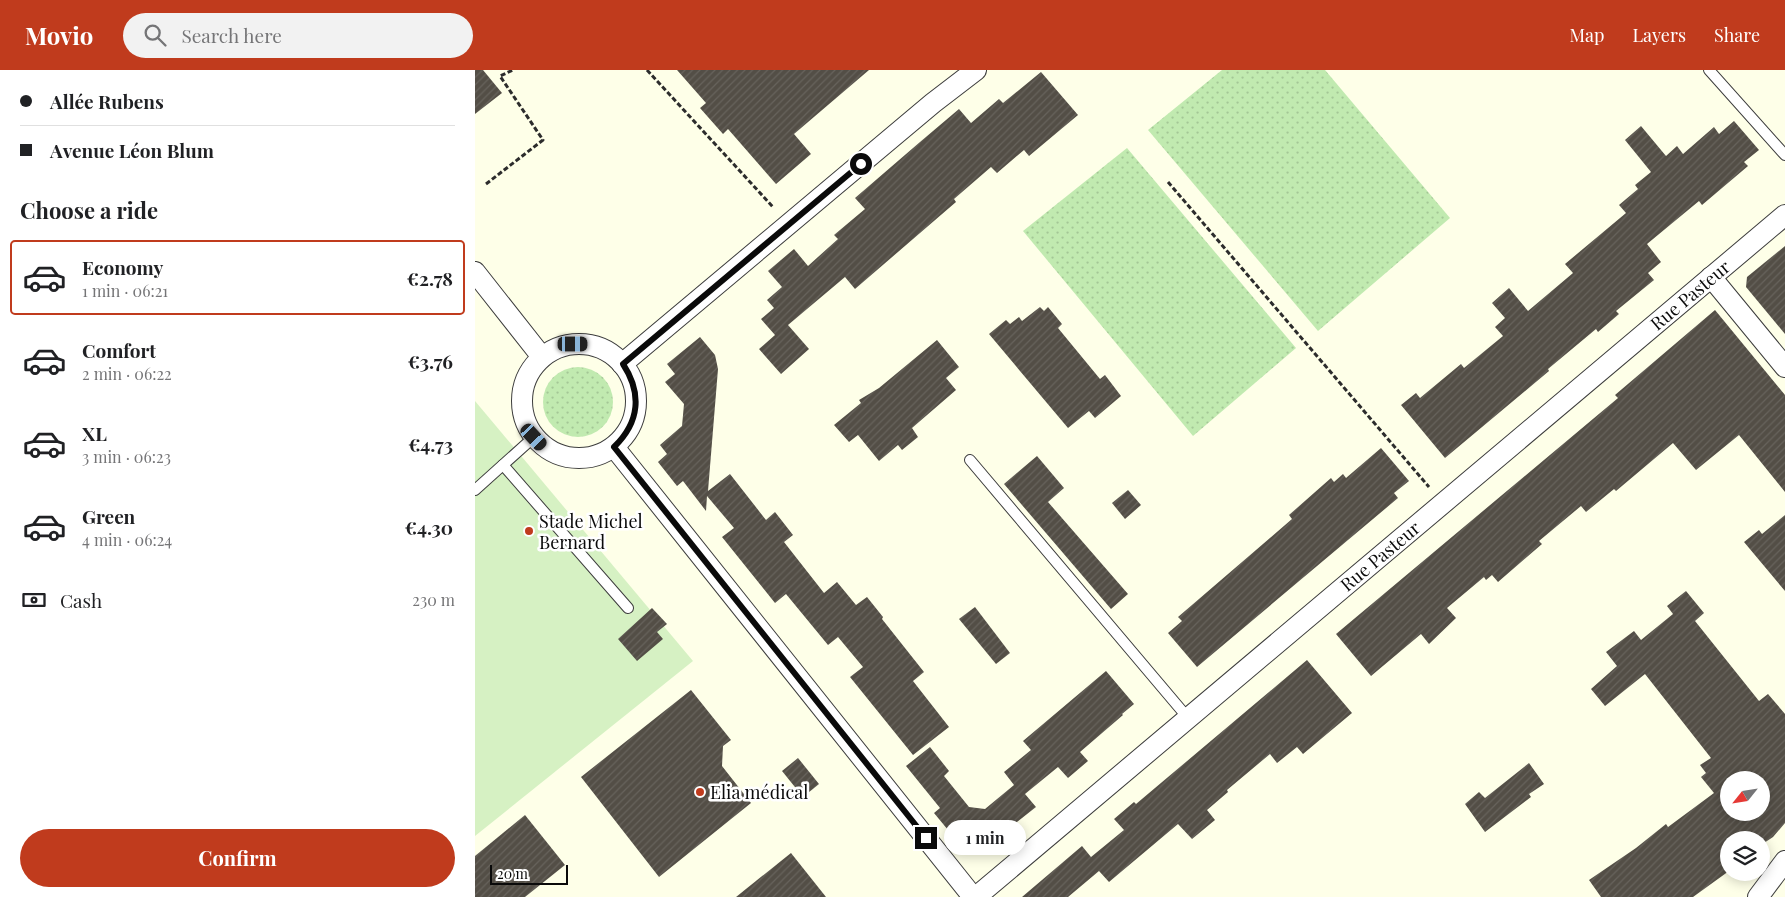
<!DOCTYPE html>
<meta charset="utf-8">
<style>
:root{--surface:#fff;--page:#f2f2f2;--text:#202124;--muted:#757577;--line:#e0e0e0;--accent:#c03b1d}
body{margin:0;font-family:"Playfair Display",serif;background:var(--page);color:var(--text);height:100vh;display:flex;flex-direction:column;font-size:19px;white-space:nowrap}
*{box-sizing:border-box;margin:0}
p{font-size:16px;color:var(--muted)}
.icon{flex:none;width:28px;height:28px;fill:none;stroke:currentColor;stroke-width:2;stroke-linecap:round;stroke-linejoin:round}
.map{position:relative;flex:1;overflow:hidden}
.drawer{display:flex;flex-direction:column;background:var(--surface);width:475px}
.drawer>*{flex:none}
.guide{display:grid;align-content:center;height:110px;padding:0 20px;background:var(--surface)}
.needle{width:32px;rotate:240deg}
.fabs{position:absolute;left:1245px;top:701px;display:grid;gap:10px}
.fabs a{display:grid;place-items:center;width:50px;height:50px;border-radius:50%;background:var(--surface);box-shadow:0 2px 12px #0003;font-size:25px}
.scale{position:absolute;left:15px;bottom:12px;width:78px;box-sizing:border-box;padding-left:5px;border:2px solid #0a0a0a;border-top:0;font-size:14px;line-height:18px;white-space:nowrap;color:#0a0a0a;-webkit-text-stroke:4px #fff;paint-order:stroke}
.end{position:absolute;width:22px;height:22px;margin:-11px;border:6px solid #0a0a0a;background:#fff;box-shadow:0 0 0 2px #fff}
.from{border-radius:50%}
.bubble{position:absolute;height:35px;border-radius:18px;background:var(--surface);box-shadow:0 2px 12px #0003;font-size:16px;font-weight:700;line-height:35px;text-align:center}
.car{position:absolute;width:15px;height:30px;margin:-15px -8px;border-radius:6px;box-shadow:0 0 4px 1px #0007;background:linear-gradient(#222 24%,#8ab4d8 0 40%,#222 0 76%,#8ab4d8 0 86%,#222 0)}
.guide b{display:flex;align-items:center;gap:18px;height:48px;font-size:19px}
.guide b+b{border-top:1px solid var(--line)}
.guide i{width:12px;height:12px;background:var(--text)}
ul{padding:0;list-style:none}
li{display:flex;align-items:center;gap:15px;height:75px;margin:0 10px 8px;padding:0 10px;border:2px solid transparent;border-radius:5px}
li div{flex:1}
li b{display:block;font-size:19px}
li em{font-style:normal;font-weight:700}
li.on{border-color:var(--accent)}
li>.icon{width:45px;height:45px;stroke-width:1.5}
h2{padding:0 20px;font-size:22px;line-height:60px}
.pay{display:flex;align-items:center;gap:12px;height:55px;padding:0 20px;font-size:19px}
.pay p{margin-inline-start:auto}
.action{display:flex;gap:10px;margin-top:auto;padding:10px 20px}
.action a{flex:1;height:58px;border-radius:30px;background:var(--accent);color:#fff;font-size:20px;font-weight:700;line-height:58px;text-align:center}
header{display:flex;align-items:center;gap:30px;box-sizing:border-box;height:70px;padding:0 25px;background:var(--accent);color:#fff}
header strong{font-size:24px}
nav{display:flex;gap:28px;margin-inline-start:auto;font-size:18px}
.search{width:350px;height:45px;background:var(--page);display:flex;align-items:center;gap:12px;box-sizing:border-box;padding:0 18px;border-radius:28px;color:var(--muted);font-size:19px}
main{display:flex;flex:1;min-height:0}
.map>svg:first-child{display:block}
.grass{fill:url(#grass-dots)}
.pitch{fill:#d6f1c3}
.building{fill:url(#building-hatch);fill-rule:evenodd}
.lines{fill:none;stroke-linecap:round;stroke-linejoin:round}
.service-casing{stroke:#3d3d3d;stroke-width:12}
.minor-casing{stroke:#3d3d3d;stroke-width:22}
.path{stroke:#2c2c2c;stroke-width:3;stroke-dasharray:5 2.5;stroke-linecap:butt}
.service{stroke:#fff;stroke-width:10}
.minor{stroke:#fff;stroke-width:20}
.route{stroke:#0a0a0a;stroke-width:6}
.poi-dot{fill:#c03b1d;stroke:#fff;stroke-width:2}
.labels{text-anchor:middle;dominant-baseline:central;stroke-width:5;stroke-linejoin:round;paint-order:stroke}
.street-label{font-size:18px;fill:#0a0a0a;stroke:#fff}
.poi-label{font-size:18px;fill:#0a0a0a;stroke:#fff;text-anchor:start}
</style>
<header>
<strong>Movio</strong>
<div class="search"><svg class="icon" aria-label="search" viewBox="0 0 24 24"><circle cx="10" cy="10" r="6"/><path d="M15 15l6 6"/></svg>Search here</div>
<nav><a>Map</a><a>Layers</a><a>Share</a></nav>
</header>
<main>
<section class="drawer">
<div class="guide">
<b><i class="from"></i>Allée Rubens</b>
<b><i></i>Avenue Léon Blum</b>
</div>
<h2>Choose a ride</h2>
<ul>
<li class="on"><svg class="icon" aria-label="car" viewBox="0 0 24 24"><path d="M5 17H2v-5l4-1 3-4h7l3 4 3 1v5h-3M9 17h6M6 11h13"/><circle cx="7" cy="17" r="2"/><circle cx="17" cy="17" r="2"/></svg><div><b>Economy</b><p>1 min · 06:21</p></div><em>€2.78</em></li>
<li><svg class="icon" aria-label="car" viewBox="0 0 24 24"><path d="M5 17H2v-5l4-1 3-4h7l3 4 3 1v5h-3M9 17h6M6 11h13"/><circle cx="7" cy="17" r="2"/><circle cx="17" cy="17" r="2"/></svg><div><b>Comfort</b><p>2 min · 06:22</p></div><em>€3.76</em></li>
<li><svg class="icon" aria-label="car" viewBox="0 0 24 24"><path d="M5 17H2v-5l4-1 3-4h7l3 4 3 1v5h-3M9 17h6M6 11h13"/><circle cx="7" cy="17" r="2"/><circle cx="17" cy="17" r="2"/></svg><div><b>XL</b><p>3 min · 06:23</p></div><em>€4.73</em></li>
<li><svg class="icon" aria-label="car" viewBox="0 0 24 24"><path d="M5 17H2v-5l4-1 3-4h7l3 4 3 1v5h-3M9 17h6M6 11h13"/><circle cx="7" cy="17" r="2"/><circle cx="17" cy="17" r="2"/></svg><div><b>Green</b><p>4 min · 06:24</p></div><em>€4.30</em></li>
</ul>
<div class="pay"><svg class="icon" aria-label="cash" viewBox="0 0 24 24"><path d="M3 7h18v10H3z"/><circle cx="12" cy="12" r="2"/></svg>Cash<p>230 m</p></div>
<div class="action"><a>Confirm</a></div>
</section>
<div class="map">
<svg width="1310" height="827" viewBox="0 0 1310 827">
<defs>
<pattern id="grass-dots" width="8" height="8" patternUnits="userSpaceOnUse" patternTransform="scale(1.25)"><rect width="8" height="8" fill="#c1eab0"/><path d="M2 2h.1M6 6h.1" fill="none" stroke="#a4c796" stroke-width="1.8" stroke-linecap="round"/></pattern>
<pattern id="building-hatch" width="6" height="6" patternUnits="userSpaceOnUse" patternTransform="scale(1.25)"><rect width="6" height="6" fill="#534e46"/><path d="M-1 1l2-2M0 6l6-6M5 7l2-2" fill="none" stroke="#67635c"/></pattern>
</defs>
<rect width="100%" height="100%" fill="#feffe8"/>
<!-- grass -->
<g class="grass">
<path d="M747 0H850L975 148 843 261 673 60Z"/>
<path d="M652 78 821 278 718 366 548 161Z"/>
<circle cx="103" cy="332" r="35"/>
</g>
<!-- pitch -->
<path class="pitch" d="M0 331 218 591 0 766Z"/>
<!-- building -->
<g class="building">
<path d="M0 0H8L27 23 0 44Z"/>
<path d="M202 0H394L319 64 336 84 301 114 253 59 248 64 225 38 231 33Z"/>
<path d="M566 2 603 45 554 86 549 80 522 103 516 97 479 129 481 132 380 219 370 207 313 255 334 279 306 304 284 279 300 265 286 249 299 238 292 230 307 217 293 201 319 179 333 196 363 169 359 165 390 139 380 128 445 72 484 39 496 53 524 29 528 33Z"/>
<path d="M1259 51 1284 80 1269 92 1273 96 1227 135 1224 131 1172 174 1186 192 1173 203 1179 210 1141 241 1144 244 1123 262 1121 259 1073 299 1074 301 970 388 926 335 941 323 945 328 986 294 989 298 1028 266 1020 257 1030 248 1017 233 1034 218 1053 241 1098 203 1090 194 1151 143 1144 135 1163 119 1160 115 1176 102 1150 70 1166 56 1191 86 1202 76 1208 84 1239 57 1244 64Z"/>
<path d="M1310 176V264L1271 217 1272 207Z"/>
<path d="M565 237 569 241 573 237 587 254 583 258 625 309 630 305 646 326 620 348 614 341 593 358 514 264 531 250 535 254 544 247 547 251Z"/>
<path d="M1240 240 1310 325V422L1264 365 1221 400 1198 373 1141 421 1139 419 1111 442 1106 436 1064 471 1067 474 1023 512 1017 505 1011 510 1009 507 972 538 981 548 954 574 946 564 896 606 861 564 1143 328 1140 325Z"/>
<path d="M225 267 240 285 243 299 233 421 255 404 291 450 300 442 318 465 309 472 349 523 362 512 381 535 392 527 408 547 407 549 449 602 438 611 474 657 438 685 375 607 388 597 363 567 353 575 311 524 300 533 247 467 259 458 232 426 231 441 208 411 202 416 183 392 192 384 185 375 207 356 209 334 190 312 200 304 192 294Z"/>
<path d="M462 270 484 297 471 308 481 320 437 358 443 367 427 380 423 375 404 391 383 365 374 372 359 355 386 333 384 330 404 318Z"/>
<path d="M906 378 934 411 919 423 923 428 722 597 693 563 707 551 703 547 817 449 814 445 856 408 859 412 868 404 871 408Z"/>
<path d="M562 386 589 418 573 432 653 524 636 539 529 414Z"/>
<path d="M653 420 666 435 650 449 637 433Z"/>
<path d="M1310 445V521L1269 472 1284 460 1287 464Z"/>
<path d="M1211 521 1229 543 1220 551 1284 631 1293 624 1310 644V753L1298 767 1286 775V770H1254V801L1218 827H1126L1114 810 1161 778 1191 754 1193 757 1239 723 1226 707 1231 703 1225 695 1236 688 1170 604 1130 636 1116 619 1142 596 1131 582 1159 561 1166 570 1198 544 1192 536ZM1254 710H1286V742H1254Z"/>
<path d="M500 537 535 583 521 594 484 549Z"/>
<path d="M177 538 192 554 182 562 188 569 162 591 143 569Z"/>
<path d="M832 590 877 643 828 684 822 677 802 693 795 684 752 720 753 722 732 740 740 750 717 769 703 754 634 812 624 801 593 827H547L607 776 616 787 649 760 639 749 659 732 661 734Z"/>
<path d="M631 601 659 634 647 644 648 645 605 682 613 691 593 708 583 697 550 724 561 737 518 771 509 760 499 758 489 757 478 766 459 743 465 738 431 696 455 677 474 701 469 706 494 737 510 739 539 715 529 702 556 680 548 671Z"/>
<path d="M216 620 256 670 248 676 247 696 276 733 184 807 106 707Z"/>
<path d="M323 688 344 714 328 727 307 701Z"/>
<path d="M1054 693 1069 714 1054 724 1056 727 1010 762 990 734 1004 722 1010 728Z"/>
<path d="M50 745 90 795 50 827H0V786Z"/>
<path d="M316 783 351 827H261Z"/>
</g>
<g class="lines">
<!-- service casing -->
<g class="service-casing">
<g id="service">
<path d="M1234 0 1310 85"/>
<path d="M495 390 713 648"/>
<path d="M28 395 153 538"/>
<path d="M0 420 59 367"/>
</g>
</g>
<!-- minor casing -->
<g class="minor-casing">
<g id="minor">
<path d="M0 202 67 287"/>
<path d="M1236 207 1310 297"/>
<circle cx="104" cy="331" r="57"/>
<path d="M147 294 458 33 501 0"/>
<path d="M139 377 498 827"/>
<path d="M501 827 1310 145"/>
<path d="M1283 827 1310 791"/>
</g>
</g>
<!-- path -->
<g class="path">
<path d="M172 0 298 137"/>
<path d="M693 112 954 417"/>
<path d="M11 114 68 70 25 6 38 0"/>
</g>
<!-- service -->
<use href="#service" class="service"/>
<!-- minor -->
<use href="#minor" class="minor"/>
</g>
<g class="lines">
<!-- route -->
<path class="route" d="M386 94 148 294C167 323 165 352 139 377L451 768"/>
</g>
<!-- markers -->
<g class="poi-dot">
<circle cx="54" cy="461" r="5"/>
<circle cx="225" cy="722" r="5"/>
</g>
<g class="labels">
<!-- street labels -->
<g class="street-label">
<text transform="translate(1215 225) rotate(-40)">Rue Pasteur</text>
<text transform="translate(905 486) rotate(-40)">Rue Pasteur</text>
</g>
<!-- poi labels -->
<g class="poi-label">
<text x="64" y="451">Stade Michel<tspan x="64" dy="21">Bernard</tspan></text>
<text x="235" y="722">Elia médical</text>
</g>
</g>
</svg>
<div class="fabs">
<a><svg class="needle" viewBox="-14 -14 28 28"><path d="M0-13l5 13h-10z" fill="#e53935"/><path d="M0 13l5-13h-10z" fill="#757577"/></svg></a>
<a><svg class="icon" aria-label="layers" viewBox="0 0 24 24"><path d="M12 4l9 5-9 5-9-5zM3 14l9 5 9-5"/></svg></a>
</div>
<div class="scale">20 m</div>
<i class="end from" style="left:386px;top:94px"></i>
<i class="end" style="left:451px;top:768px"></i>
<div class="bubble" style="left:469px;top:750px;width:82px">1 min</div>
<i class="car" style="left:98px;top:274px;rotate:90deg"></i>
<i class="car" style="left:59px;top:367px;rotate:137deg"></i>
</div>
</main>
